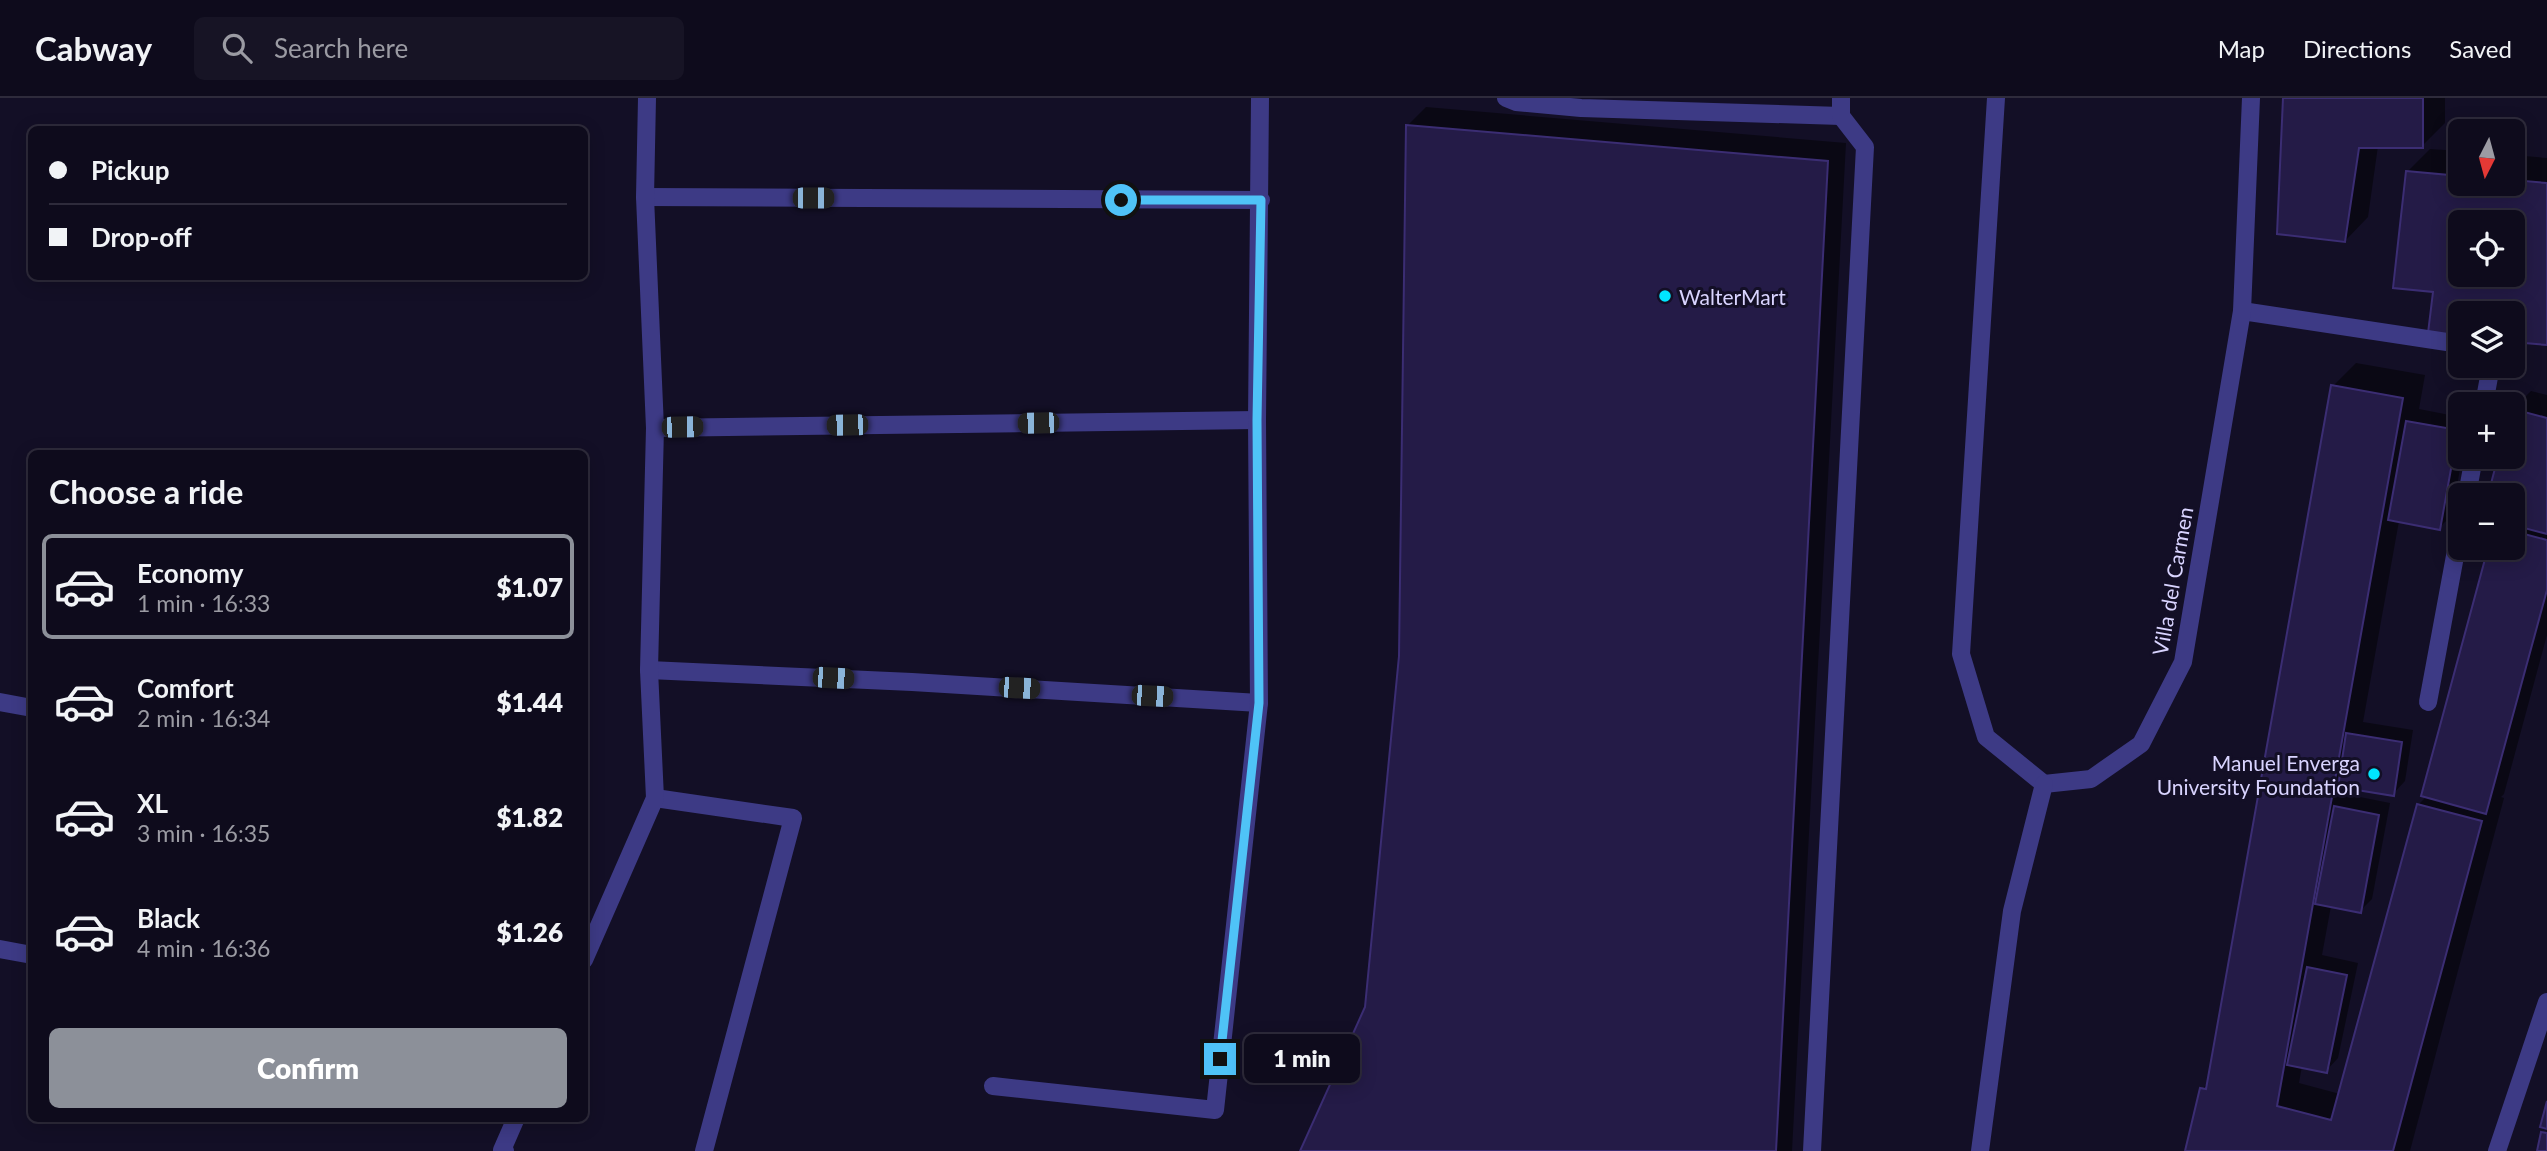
<!DOCTYPE html>
<meta charset="utf-8">
<style>
:root{--surface:#0e0b1c;--page:#171425;--text:#f1f3f6;--muted:#9b9ba3;--line:#2e2b3b;--accent:#8c9099}
body{margin:0;font-family:Lato,sans-serif;background:var(--page);color:var(--text);height:100vh;display:flex;flex-direction:column;font-size:26px;white-space:nowrap}
*{box-sizing:border-box;margin:0}
p{font-size:23px;color:var(--muted)}
.icon{flex:none;width:38px;height:38px;fill:none;stroke:currentColor;stroke-width:2;stroke-linecap:round;stroke-linejoin:round}
.map{position:relative;flex:1;overflow:hidden}
.panel{position:absolute;left:28px;top:352px;width:560px;height:672px;display:flex;flex-direction:column;background:var(--surface);border-radius:10px;box-shadow:0 4px 18px #0003,0 0 0 2px var(--line)}
.panel>*{flex:none}
.hud{position:absolute;left:28px;top:28px;width:560px;height:154px;border-radius:10px;box-shadow:0 4px 18px #0003,0 0 0 2px var(--line);display:grid;align-content:center;height:154px;padding:0 21px;background:var(--surface)}
.needle{width:46px;rotate:186deg}
.controls{position:absolute;left:2448px;top:21px;display:grid;gap:14px}
.controls a{display:grid;place-items:center;width:77px;height:77px;border-radius:10px;background:var(--surface);box-shadow:0 4px 18px #0003,0 0 0 2px var(--line);font-size:35px}
.end{position:absolute;width:32px;height:32px;margin:-16px;border:9px solid #4fc3f7;background:#111;box-shadow:0 0 0 4px #111}
.from{border-radius:50%}
.bubble{position:absolute;height:49px;border-radius:10px;background:var(--surface);box-shadow:0 4px 18px #0003,0 0 0 2px var(--line);font-size:23px;font-weight:800;line-height:49px;text-align:center}
.car{position:absolute;width:21px;height:42px;margin:-21px -10px;border-radius:9px;box-shadow:0 0 5px 2px #0007;background:linear-gradient(#222 24%,#8ab4d8 0 40%,#222 0 76%,#8ab4d8 0 86%,#222 0)}
.hud b{display:flex;align-items:center;gap:24px;height:66px;font-size:26px}
.hud b+b{border-top:2px solid var(--line)}
.hud i{width:18px;height:18px;background:var(--text)}
ul{padding:0;list-style:none}
li{display:flex;align-items:center;gap:21px;height:105px;margin:0 14px 10px;padding:0 7px;border:4px solid transparent;border-radius:10px}
li div{flex:1}
li b{display:block;font-size:26px}
li em{font-style:normal;font-weight:800}
li.active{border-color:var(--accent)}
li>.icon{width:63px;height:63px;stroke-width:1.5}
h2{padding:0 21px;font-size:32px;line-height:84px}
.button{display:flex;gap:14px;margin-top:auto;padding:14px 21px}
.button a{flex:1;height:80px;border-radius:10px;background:var(--accent);color:#fff;font-size:28px;font-weight:800;line-height:80px;text-align:center}
header{display:flex;align-items:center;gap:42px;box-sizing:border-box;height:98px;padding:0 35px;background:var(--surface);border-bottom:2px solid var(--line)}
header strong{font-size:33px}
nav{display:flex;gap:38px;margin-inline-start:auto;font-size:24px}
.search{width:490px;height:63px;background:var(--page);display:flex;align-items:center;gap:18px;box-sizing:border-box;padding:0 24px;border-radius:10px;color:var(--muted);font-size:26px}
.map>svg:first-child{display:block}
.shadow{fill:#0007;fill-rule:evenodd}
.building{fill:#241b47;stroke:#3b2d73;stroke-width:2;fill-rule:evenodd}
.lines{fill:none;stroke-linecap:round;stroke-linejoin:round}
.service{stroke:#3d3a85;stroke-width:18}
.minor{stroke:#3d3a85;stroke-width:18}
.route{stroke:#4fc3f7;stroke-width:9}
.poi-dot{fill:#00e5ff;stroke:#130f26;stroke-width:2.5}
.labels{text-anchor:middle;dominant-baseline:central;stroke-width:6;stroke-linejoin:round;paint-order:stroke}
.poi-label{font-size:21px;fill:#d9d4ff;stroke:#130f26;text-anchor:start}
.street-label{font-size:21px;fill:#d9d4ff;stroke:#130f26}
</style>
<header>
<strong>Cabway</strong>
<div class="search"><svg class="icon" aria-label="search" viewBox="0 0 24 24"><circle cx="10" cy="10" r="6"/><path d="M15 15l6 6"/></svg>Search here</div>
<nav><a>Map</a><a>Directions</a><a>Saved</a></nav>
</header>
<div class="map">
<svg width="2547" height="1053" viewBox="0 0 2547 1053">
<rect width="100%" height="100%" fill="#130f26"/>
<!-- shadow -->
<g class="shadow">
<path d="M2285 0H2445V25L2422 48H2378L2368 119 2345 143Z"/>
<path d="M1426 9 1846 45 1792 1053H1302L1367 910 1400 558 1407 28Z"/>
<path d="M2430 51 2460 53V86H2513V57L2547 60V246L2513 242V215H2460V236L2430 233 2434 192 2407 74ZM2460 124H2513V177H2460Z"/>
<path d="M2356 265 2425 277 2419 311 2460 319 2462 359 2452 417 2439 430 2399 423 2363 624 2413 632 2405 683 2393 696 2352 690 2350 697 2390 705 2372 801 2360 813 2331 808 2322 857 2358 865 2338 960 2326 973 2302 968 2299 985 2340 996 2418 707 2427 698 2423 697 2490 450H2513V397H2490L2500 359H2513V311L2531 293 2547 297V537L2504 696 2501 699 2504 700 2410 1053H2187L2202 991 2209 984 2333 288Z"/>
</g>
<!-- building -->
<g class="building">
<path d="M2283 0H2423V50H2359L2345 144 2277 136Z"/>
<path d="M1406 27 1828 63 1776 1053H1300L1365 909 1399 558Z"/>
<path d="M2406 73 2460 78V86H2513V82L2547 85V247L2513 244V215H2460V238L2428 235 2433 194 2393 190ZM2460 124H2513V177H2460Z"/>
<path d="M2331 287 2403 300 2277 1008 2331 1022 2417 706 2482 723 2393 1053H2185L2200 990 2206 991Z"/>
<path d="M2513 311 2547 320V436L2513 427V397H2488L2498 359H2513Z"/>
<path d="M2406 323 2458 332 2440 432 2388 422Z"/>
<path d="M2513 433 2547 442V492L2486 716 2421 698 2488 450H2513Z"/>
<path d="M2346 635 2402 644 2394 698 2338 689Z"/>
<path d="M2334 708 2379 717 2361 815 2315 806Z"/>
<path d="M2307 869 2347 877 2327 975 2287 967Z"/>
<path d="M2547 1003V1031L2540 1029Z"/>
<path d="M2541 1034 2547 1035V1053H2537Z"/>
</g>
<g class="lines">
<!-- service -->
<g class="service">
<path d="M1506 0 1516 4 1581 10 1841 18"/>
<path d="M2242 213 2460 246"/>
<path d="M2484 306 2491 268"/>
<path d="M2467 397 2474 359"/>
<path d="M2428 604 2460 431"/>
<path d="M1812 1053 1865 49 1841 18V0"/>
</g>
<!-- minor -->
<g class="minor">
<path d="M1996 0 1961 556 1986 639 2044 686 2091 681 2141 646 2183 564 2242 213 2251 0"/>
<path d="M645 99 1261 102"/>
<path d="M655 330 1257 322"/>
<path d="M649 572 912 584 1259 605"/>
<path d="M0 604 32 610"/>
<path d="M655 700 793 720 704 1053"/>
<path d="M0 851 32 857"/>
<path d="M584 862 655 700 649 572 655 330 645 99 647 0"/>
<path d="M993 988 1215 1012 1259 605 1257 322 1260 0"/>
<path d="M505 1053 502 1052 516 1020"/>
<path d="M1980 1053 2012 813 2044 686"/>
<path d="M2497 1053 2547 904"/>
</g>
</g>
<g class="lines">
<!-- route -->
<path class="route" d="M1121 102H1261L1257 322 1259 605 1220 961"/>
</g>
<!-- markers -->
<g class="poi-dot">
<circle cx="1665" cy="198" r="7"/>
<circle cx="2374" cy="676" r="7"/>
</g>
<g class="labels">
<!-- poi labels -->
<g class="poi-label">
<text x="1679" y="198">WalterMart</text>
<text x="2360" y="664" text-anchor="end">Manuel Enverga<tspan x="2360" dy="24">University Foundation</tspan></text>
</g>
<!-- street labels -->
<g class="street-label">
<text transform="translate(2172 483) rotate(-80)">Villa del Carmen</text>
</g>
</g>
</svg>
<div class="controls">
<a><svg class="needle" viewBox="-14 -14 28 28"><path d="M0-13l5 13h-10z" fill="#e53935"/><path d="M0 13l5-13h-10z" fill="#9b9ba3"/></svg></a>
<a><svg class="icon" aria-label="locate" viewBox="0 0 24 24"><circle cx="12" cy="12" r="6"/><path d="M12 2v4M12 18v4M2 12h4M18 12h4"/></svg></a>
<a><svg class="icon" aria-label="layers" viewBox="0 0 24 24"><path d="M12 4l9 5-9 5-9-5zM3 14l9 5 9-5"/></svg></a>
<a>+</a>
<a>−</a>
</div>
<i class="end from" style="left:1121px;top:102px"></i>
<i class="end" style="left:1220px;top:961px"></i>
<div class="bubble" style="left:1244px;top:936px;width:116px">1 min</div>
<i class="car" style="left:813px;top:100px;rotate:90deg"></i>
<i class="car" style="left:1038px;top:325px;rotate:269deg"></i>
<i class="car" style="left:847px;top:327px;rotate:269deg"></i>
<i class="car" style="left:682px;top:329px;rotate:89deg"></i>
<i class="car" style="left:833px;top:580px;rotate:93deg"></i>
<i class="car" style="left:1019px;top:590px;rotate:93deg"></i>
<i class="car" style="left:1152px;top:598px;rotate:93deg"></i>
<div class="hud">
<b><i class="from"></i>Pickup</b>
<b><i></i>Drop-off</b>
</div>
<section class="panel">
<h2>Choose a ride</h2>
<ul>
<li class="active"><svg class="icon" aria-label="car" viewBox="0 0 24 24"><path d="M5 17H2v-5l4-1 3-4h7l3 4 3 1v5h-3M9 17h6M6 11h13"/><circle cx="7" cy="17" r="2"/><circle cx="17" cy="17" r="2"/></svg><div><b>Economy</b><p>1 min · 16:33</p></div><em>$1.07</em></li>
<li><svg class="icon" aria-label="car" viewBox="0 0 24 24"><path d="M5 17H2v-5l4-1 3-4h7l3 4 3 1v5h-3M9 17h6M6 11h13"/><circle cx="7" cy="17" r="2"/><circle cx="17" cy="17" r="2"/></svg><div><b>Comfort</b><p>2 min · 16:34</p></div><em>$1.44</em></li>
<li><svg class="icon" aria-label="car" viewBox="0 0 24 24"><path d="M5 17H2v-5l4-1 3-4h7l3 4 3 1v5h-3M9 17h6M6 11h13"/><circle cx="7" cy="17" r="2"/><circle cx="17" cy="17" r="2"/></svg><div><b>XL</b><p>3 min · 16:35</p></div><em>$1.82</em></li>
<li><svg class="icon" aria-label="car" viewBox="0 0 24 24"><path d="M5 17H2v-5l4-1 3-4h7l3 4 3 1v5h-3M9 17h6M6 11h13"/><circle cx="7" cy="17" r="2"/><circle cx="17" cy="17" r="2"/></svg><div><b>Black</b><p>4 min · 16:36</p></div><em>$1.26</em></li>
</ul>
<div class="button"><a>Confirm</a></div>
</section>
</div>
